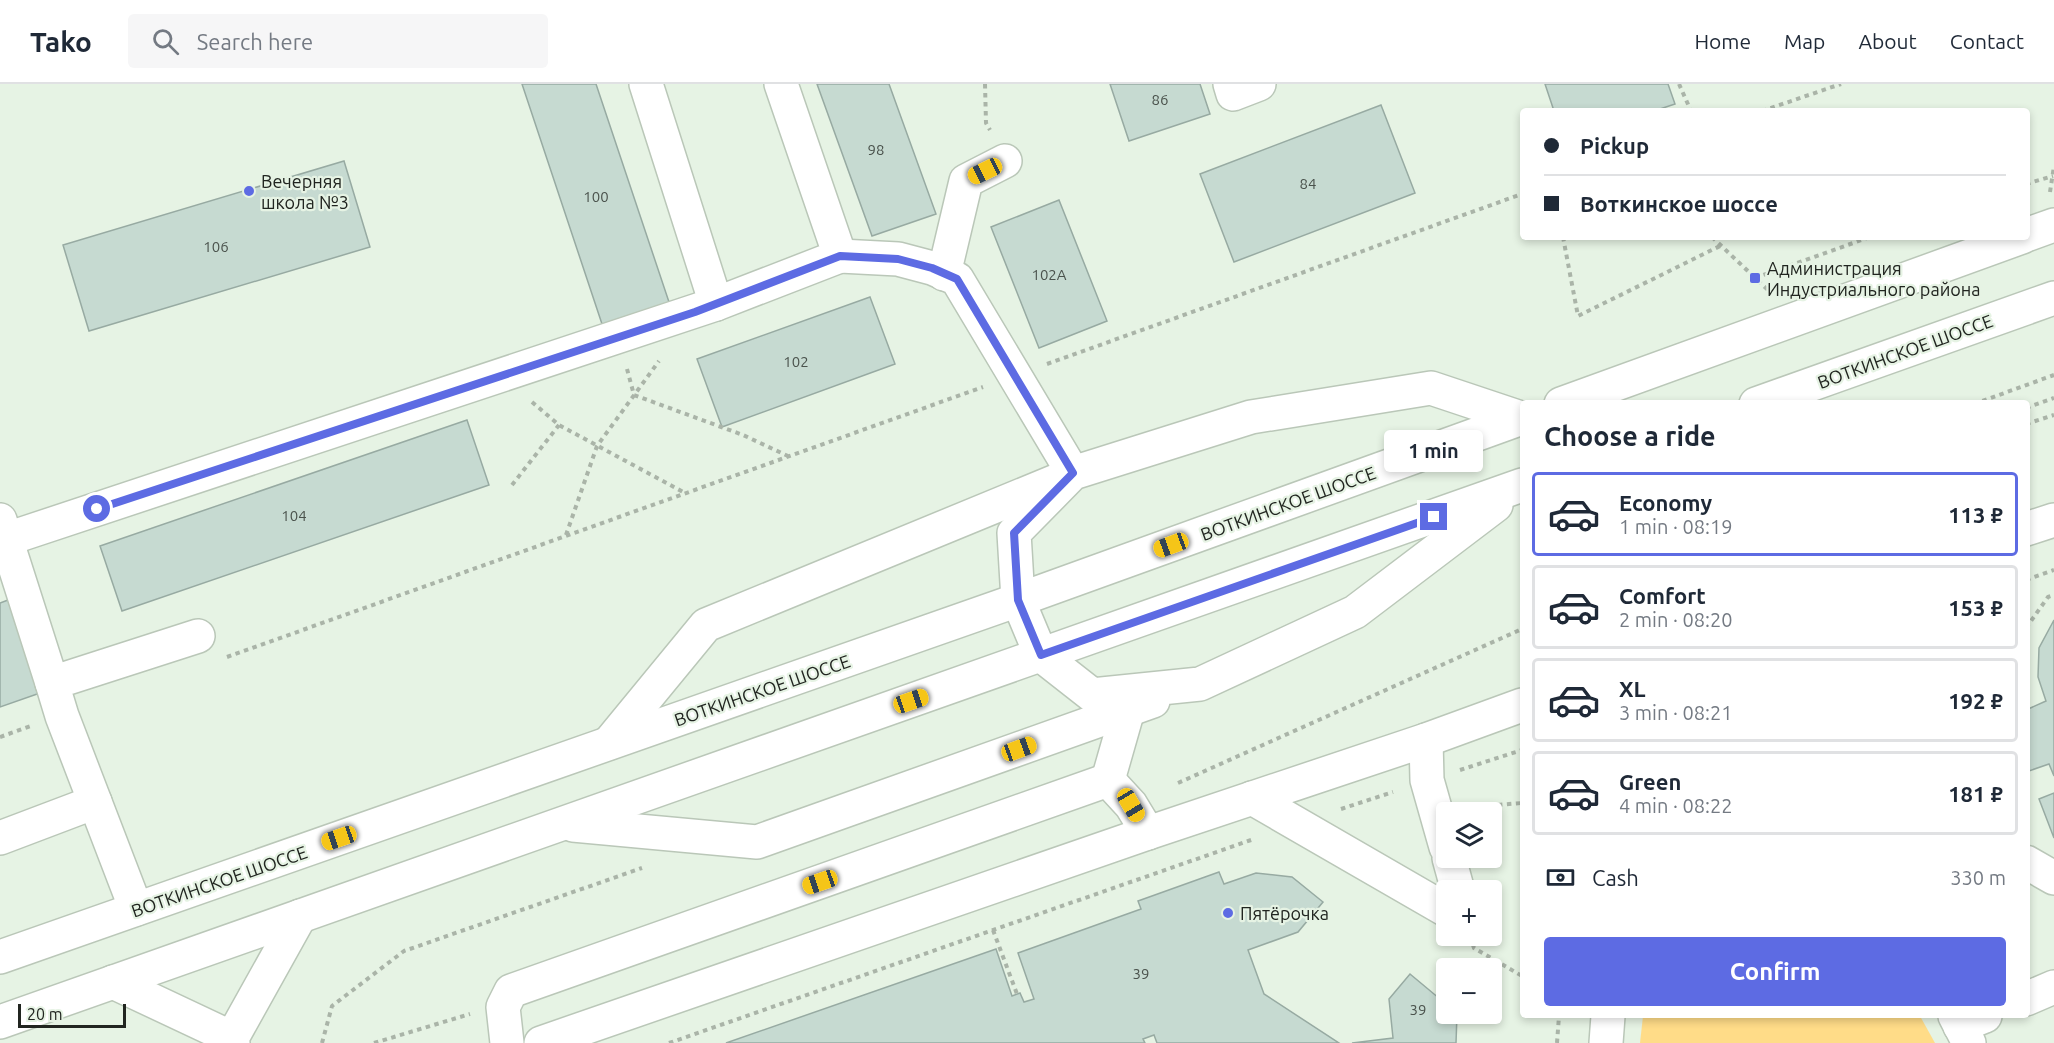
<!DOCTYPE html>
<meta charset="utf-8">
<style>
:root{--surface:#fff;--page:#f6f6f7;--text:#1f2937;--muted:#747a83;--line:#e0e1e3;--accent:#5d6be3}
body{margin:0;font-family:Ubuntu,sans-serif;background:var(--page);color:var(--text);height:100vh;display:flex;flex-direction:column;font-size:22px;white-space:nowrap}
*{box-sizing:border-box;margin:0}
p{font-size:20px;color:var(--muted)}
.icon{flex:none;width:33px;height:33px;fill:none;stroke:currentColor;stroke-width:2;stroke-linecap:round;stroke-linejoin:round}
.map{position:relative;flex:1;overflow:hidden}
.drawer{position:absolute;left:1520px;top:316px;width:510px;height:618px;display:flex;flex-direction:column;background:var(--surface);border-radius:6px;box-shadow:0 3px 9px #0003}
.drawer>*{flex:none}
.guide{position:absolute;left:1520px;top:24px;width:510px;height:132px;border-radius:6px;box-shadow:0 3px 9px #0003;display:grid;align-content:center;height:132px;padding:0 24px;background:var(--surface)}
.controls{position:absolute;left:1436px;top:718px;display:grid;gap:12px}
.controls a{display:grid;place-items:center;width:66px;height:66px;border-radius:6px;background:var(--surface);box-shadow:0 3px 9px #0003;font-size:30px}
.scale{position:absolute;left:18px;bottom:15px;width:108px;box-sizing:border-box;padding-left:6px;border:3px solid #212520;border-top:0;font-size:16px;line-height:21px;white-space:nowrap;color:#212520;-webkit-text-stroke:4px #e6f3e4;paint-order:stroke}
.end{position:absolute;width:27px;height:27px;margin:-14px;border:8px solid #5d6be3;background:#fff;box-shadow:0 0 0 3px #fff}
.from{border-radius:50%}
.bubble{position:absolute;height:42px;border-radius:6px;background:var(--surface);box-shadow:0 3px 9px #0003;font-size:20px;font-weight:600;line-height:42px;text-align:center}
.car{position:absolute;width:18px;height:36px;margin:-18px -9px;border-radius:8px;box-shadow:0 0 4px 2px #0007;background:linear-gradient(#f5c518 24%,#345 0 40%,#f5c518 0 76%,#345 0 86%,#f5c518 0)}
.guide b{display:flex;align-items:center;gap:21px;height:57px;font-size:22px}
.guide b+b{border-top:2px solid var(--line)}
.guide i{width:15px;height:15px;background:var(--text)}
ul{padding:0;list-style:none}
li{display:flex;align-items:center;gap:18px;height:84px;margin:0 12px 9px;padding:0 12px;border:3px solid var(--line);border-radius:6px}
li div{flex:1}
li b{display:block;font-size:22px}
li em{font-style:normal;font-weight:600}
li.current{border-color:var(--accent)}
li>.icon{width:54px;height:54px;stroke-width:1.5}
h2{padding:0 24px;font-size:27px;line-height:72px}
.pay{display:flex;align-items:center;gap:15px;height:66px;padding:0 24px;font-size:22px}
.pay p{margin-inline-start:auto}
.button{display:flex;gap:12px;margin-top:auto;padding:12px 24px}
.button a{flex:1;height:69px;border-radius:6px;background:var(--accent);color:#fff;font-size:24px;font-weight:600;line-height:69px;text-align:center}
header{display:flex;align-items:center;gap:36px;box-sizing:border-box;height:84px;padding:0 30px;background:var(--surface);border-bottom:2px solid var(--line)}
header strong{font-size:28px}
nav{display:flex;gap:33px;margin-inline-start:auto;font-size:21px}
.search{width:420px;height:54px;background:var(--page);display:flex;align-items:center;gap:15px;box-sizing:border-box;padding:0 21px;border-radius:6px;color:var(--muted);font-size:22px}
.map>svg:first-child{display:block}
.green{fill:#ffdc88}
.building{fill:#c6dad1;stroke:#97aaa2;stroke-width:1.5}
.lines{fill:none;stroke-linecap:round;stroke-linejoin:round}
.minor-casing{stroke:#bac7b8;stroke-width:36}
.major-casing{stroke:#bac7b8;stroke-width:36}
.path{stroke:#aab4a8;stroke-width:4;stroke-dasharray:4.5 4.5;stroke-linecap:butt}
.minor{stroke:#fff;stroke-width:33}
.major{stroke:#fff;stroke-width:33}
.route{stroke:#5d6be3;stroke-width:8}
.poi-dot{fill:#5d6be3;stroke:#e6f3e4;stroke-width:2}
.labels{text-anchor:middle;dominant-baseline:central;stroke-width:4.5;stroke-linejoin:round;paint-order:stroke}
.number-label{font-size:15px;fill:#4a524c}
.poi-label{font-size:18px;fill:#212520;stroke:#e6f3e4;text-anchor:start}
.street-label{font-size:18px;fill:#212520;stroke:#e6f3e4}
</style>
<header>
<strong>Tako</strong>
<div class="search"><svg class="icon" aria-label="search" viewBox="0 0 24 24"><circle cx="10" cy="10" r="6"/><path d="M15 15l6 6"/></svg>Search here</div>
<nav><a>Home</a><a>Map</a><a>About</a><a>Contact</a></nav>
</header>
<div class="map">
<svg width="2054" height="959" viewBox="0 0 2054 959">
<rect width="100%" height="100%" fill="#e6f3e4"/>
<!-- green -->
<path class="green" d="M1643 932H1920L1935 959H1640Z"/>
<!-- building -->
<g class="building">
<path d="M522 0H596L671 224 604 246Z"/>
<path d="M817 0H889L936 130 872 152Z"/>
<path d="M1110 0H1200L1210 30 1129 57Z"/>
<path d="M1545 0H1668L1675 20 1654 27H1554Z"/>
<path d="M1381 21 1415 109 1234 178 1200 90Z"/>
<path d="M344 77 370 163 89 247 63 161Z"/>
<path d="M1059 116 1107 237 1039 264 991 143Z"/>
<path d="M870 213 895 280 722 343 697 275Z"/>
<path d="M467 336 489 401 122 527 100 462Z"/>
<path d="M8 516 40 609 0 623V519Z"/>
<path d="M2054 536V692L2049 680 2026 688V626L2046 617 2038 593 2039 564Z"/>
<path d="M2054 709V754L2039 715Z"/>
<path d="M1219 788 1224 800 1256 789 1292 793 1323 818 1298 848 1248 866 1264 910 1339 959H1157L1154 951 1143 955 1145 959H726L996 865 1012 912 1020 909 1024 918 1034 915 1018 869 1141 825 1138 817Z"/>
<path d="M1410 890 1446 920V930H1457L1456 959H1352L1393 954 1389 915Z"/>
</g>
<g class="lines">
<!-- minor casing -->
<g class="minor-casing">
<g id="minor">
<path d="M646 0 716 220 840 172 781 0"/>
<path d="M1230 0 1233 10 1259 0"/>
<path d="M840 172 898 175 932 184 957 195 1073 389"/>
<path d="M944 190 966 97 1005 77"/>
<path d="M0 436 52 599"/>
<path d="M2026 445 2054 436"/>
<path d="M7 455 716 220"/>
<path d="M1426 656 1427 696 1446 763"/>
<path d="M1108 696 1128 626"/>
<path d="M1252 714 1446 826"/>
<path d="M0 754 95 718"/>
<path d="M1449 774 1458 807"/>
<path d="M2026 778 2054 794"/>
<path d="M136 825 62 632 52 599 198 552"/>
<path d="M113 898 232 954"/>
<path d="M2026 915 2054 903"/>
<path d="M1955 932 1969 959"/>
<path d="M1960 942 1985 932"/>
<path d="M233 959 232 954 300 832"/>
<path d="M507 959 503 923 511 907 1108 696 1131 721 1148 749"/>
<path d="M541 959 1148 749 1426 656 1522 621"/>
<path d="M1606 959 1608 932"/>
</g>
</g>
<!-- major casing -->
<g class="major-casing">
<g id="major">
<path d="M2026 151 2054 141"/>
<path d="M1561 320 2022 153"/>
<path d="M1756 320 2054 214"/>
<path d="M1496 421 1355 528 1200 600 1092 611 1041 571 1018 516 1014 449 1073 389 1251 333 1431 304 1521 334"/>
<path d="M609 659 706 541 1061 395"/>
<path d="M573 741 757 758 1153 617"/>
<path d="M0 873 1018 516 1522 334"/>
<path d="M0 938 1522 401"/>
</g>
</g>
<!-- path -->
<g class="path">
<path d="M985 0 986 39 990 46"/>
<path d="M1679 0 1691 27"/>
<path d="M1762 27 1841 0"/>
<path d="M2026 100 2053 92"/>
<path d="M2050 108 2054 82"/>
<path d="M1563 153 1578 232 1720 162"/>
<path d="M1712 153 1770 208"/>
<path d="M1755 194 1870 153"/>
<path d="M1047 280 1522 110"/>
<path d="M627 285 634 311 743 351 788 372"/>
<path d="M532 318 559 341 685 409"/>
<path d="M1974 320 2054 291"/>
<path d="M2026 324 2054 314"/>
<path d="M2026 340 2054 331"/>
<path d="M512 401 559 341"/>
<path d="M566 451 597 362 659 277"/>
<path d="M2026 496 2054 486"/>
<path d="M2026 544 2048 513 2054 511"/>
<path d="M227 573 983 303"/>
<path d="M0 653 31 642"/>
<path d="M1460 686 1522 666"/>
<path d="M1178 699 1522 545"/>
<path d="M1471 723 1522 719"/>
<path d="M1341 725 1393 708"/>
<path d="M993 846 1017 910"/>
<path d="M1470 852 1474 864 1522 892"/>
<path d="M322 959 332 922 404 867 642 784"/>
<path d="M374 959 470 930"/>
<path d="M669 959 1254 755"/>
<path d="M1557 959 1559 932"/>
</g>
<!-- minor -->
<use href="#minor" class="minor"/>
<!-- major -->
<use href="#major" class="major"/>
</g>
<g class="lines">
<!-- route -->
<path class="route" d="M97 425 695 228 840 172 898 175 932 184 957 195 1073 389 1014 449 1018 516 1041 571 1434 433"/>
</g>
<!-- markers -->
<g class="poi-dot">
<circle cx="249" cy="107" r="6"/>
<rect x="1749" y="188" width="12" height="12" rx="3"/>
<circle cx="1228" cy="829" r="6"/>
</g>
<g class="labels">
<!-- number labels -->
<g class="number-label">
<text x="1160" y="15">86</text>
<text x="876" y="65">98</text>
<text x="1308" y="99">84</text>
<text x="596" y="112">100</text>
<text x="216" y="162">106</text>
<text x="1049" y="190">102А</text>
<text x="796" y="277">102</text>
<text x="294" y="431">104</text>
<text x="1141" y="889">39</text>
<text x="1418" y="925">39</text>
</g>
<!-- poi labels -->
<g class="poi-label">
<text x="261" y="97">Вечерняя<tspan x="261" dy="21">школа №3</tspan></text>
<text x="1767" y="184">Администрация<tspan x="1767" dy="21">Индустриального района</tspan></text>
<text x="1240" y="829">Пятёрочка</text>
</g>
<!-- street labels -->
<g class="street-label">
<text transform="translate(1905 267) rotate(-20)">ВОТКИНСКОЕ ШОССЕ</text>
<text transform="translate(1288 419) rotate(-20)">ВОТКИНСКОЕ ШОССЕ</text>
<text transform="translate(762 606) rotate(-19)">ВОТКИНСКОЕ ШОССЕ</text>
<text transform="translate(219 797) rotate(-19)">ВОТКИНСКОЕ ШОССЕ</text>
</g>
</g>
</svg>
<div class="controls">
<a><svg class="icon" aria-label="layers" viewBox="0 0 24 24"><path d="M12 4l9 5-9 5-9-5zM3 14l9 5 9-5"/></svg></a>
<a>+</a>
<a>−</a>
</div>
<div class="scale">20 m</div>
<i class="end from" style="left:97px;top:425px"></i>
<i class="end" style="left:1434px;top:433px"></i>
<div class="bubble" style="left:1384px;top:346px;width:99px">1 min</div>
<i class="car" style="left:985px;top:87px;rotate:244deg"></i>
<i class="car" style="left:1171px;top:461px;rotate:250deg"></i>
<i class="car" style="left:911px;top:617px;rotate:71deg"></i>
<i class="car" style="left:1019px;top:665px;rotate:70deg"></i>
<i class="car" style="left:1131px;top:721px;rotate:149deg"></i>
<i class="car" style="left:339px;top:754px;rotate:251deg"></i>
<i class="car" style="left:820px;top:798px;rotate:251deg"></i>
<div class="guide">
<b><i class="from"></i>Pickup</b>
<b><i></i>Воткинское шоссе</b>
</div>
<section class="drawer">
<h2>Choose a ride</h2>
<ul>
<li class="current"><svg class="icon" aria-label="car" viewBox="0 0 24 24"><path d="M5 17H2v-5l4-1 3-4h7l3 4 3 1v5h-3M9 17h6M6 11h13"/><circle cx="7" cy="17" r="2"/><circle cx="17" cy="17" r="2"/></svg><div><b>Economy</b><p>1 min · 08:19</p></div><em>113 ₽</em></li>
<li><svg class="icon" aria-label="car" viewBox="0 0 24 24"><path d="M5 17H2v-5l4-1 3-4h7l3 4 3 1v5h-3M9 17h6M6 11h13"/><circle cx="7" cy="17" r="2"/><circle cx="17" cy="17" r="2"/></svg><div><b>Comfort</b><p>2 min · 08:20</p></div><em>153 ₽</em></li>
<li><svg class="icon" aria-label="car" viewBox="0 0 24 24"><path d="M5 17H2v-5l4-1 3-4h7l3 4 3 1v5h-3M9 17h6M6 11h13"/><circle cx="7" cy="17" r="2"/><circle cx="17" cy="17" r="2"/></svg><div><b>XL</b><p>3 min · 08:21</p></div><em>192 ₽</em></li>
<li><svg class="icon" aria-label="car" viewBox="0 0 24 24"><path d="M5 17H2v-5l4-1 3-4h7l3 4 3 1v5h-3M9 17h6M6 11h13"/><circle cx="7" cy="17" r="2"/><circle cx="17" cy="17" r="2"/></svg><div><b>Green</b><p>4 min · 08:22</p></div><em>181 ₽</em></li>
</ul>
<div class="pay"><svg class="icon" aria-label="cash" viewBox="0 0 24 24"><path d="M3 7h18v10H3z"/><circle cx="12" cy="12" r="2"/></svg>Cash<p>330 m</p></div>
<div class="button"><a>Confirm</a></div>
</section>
</div>
